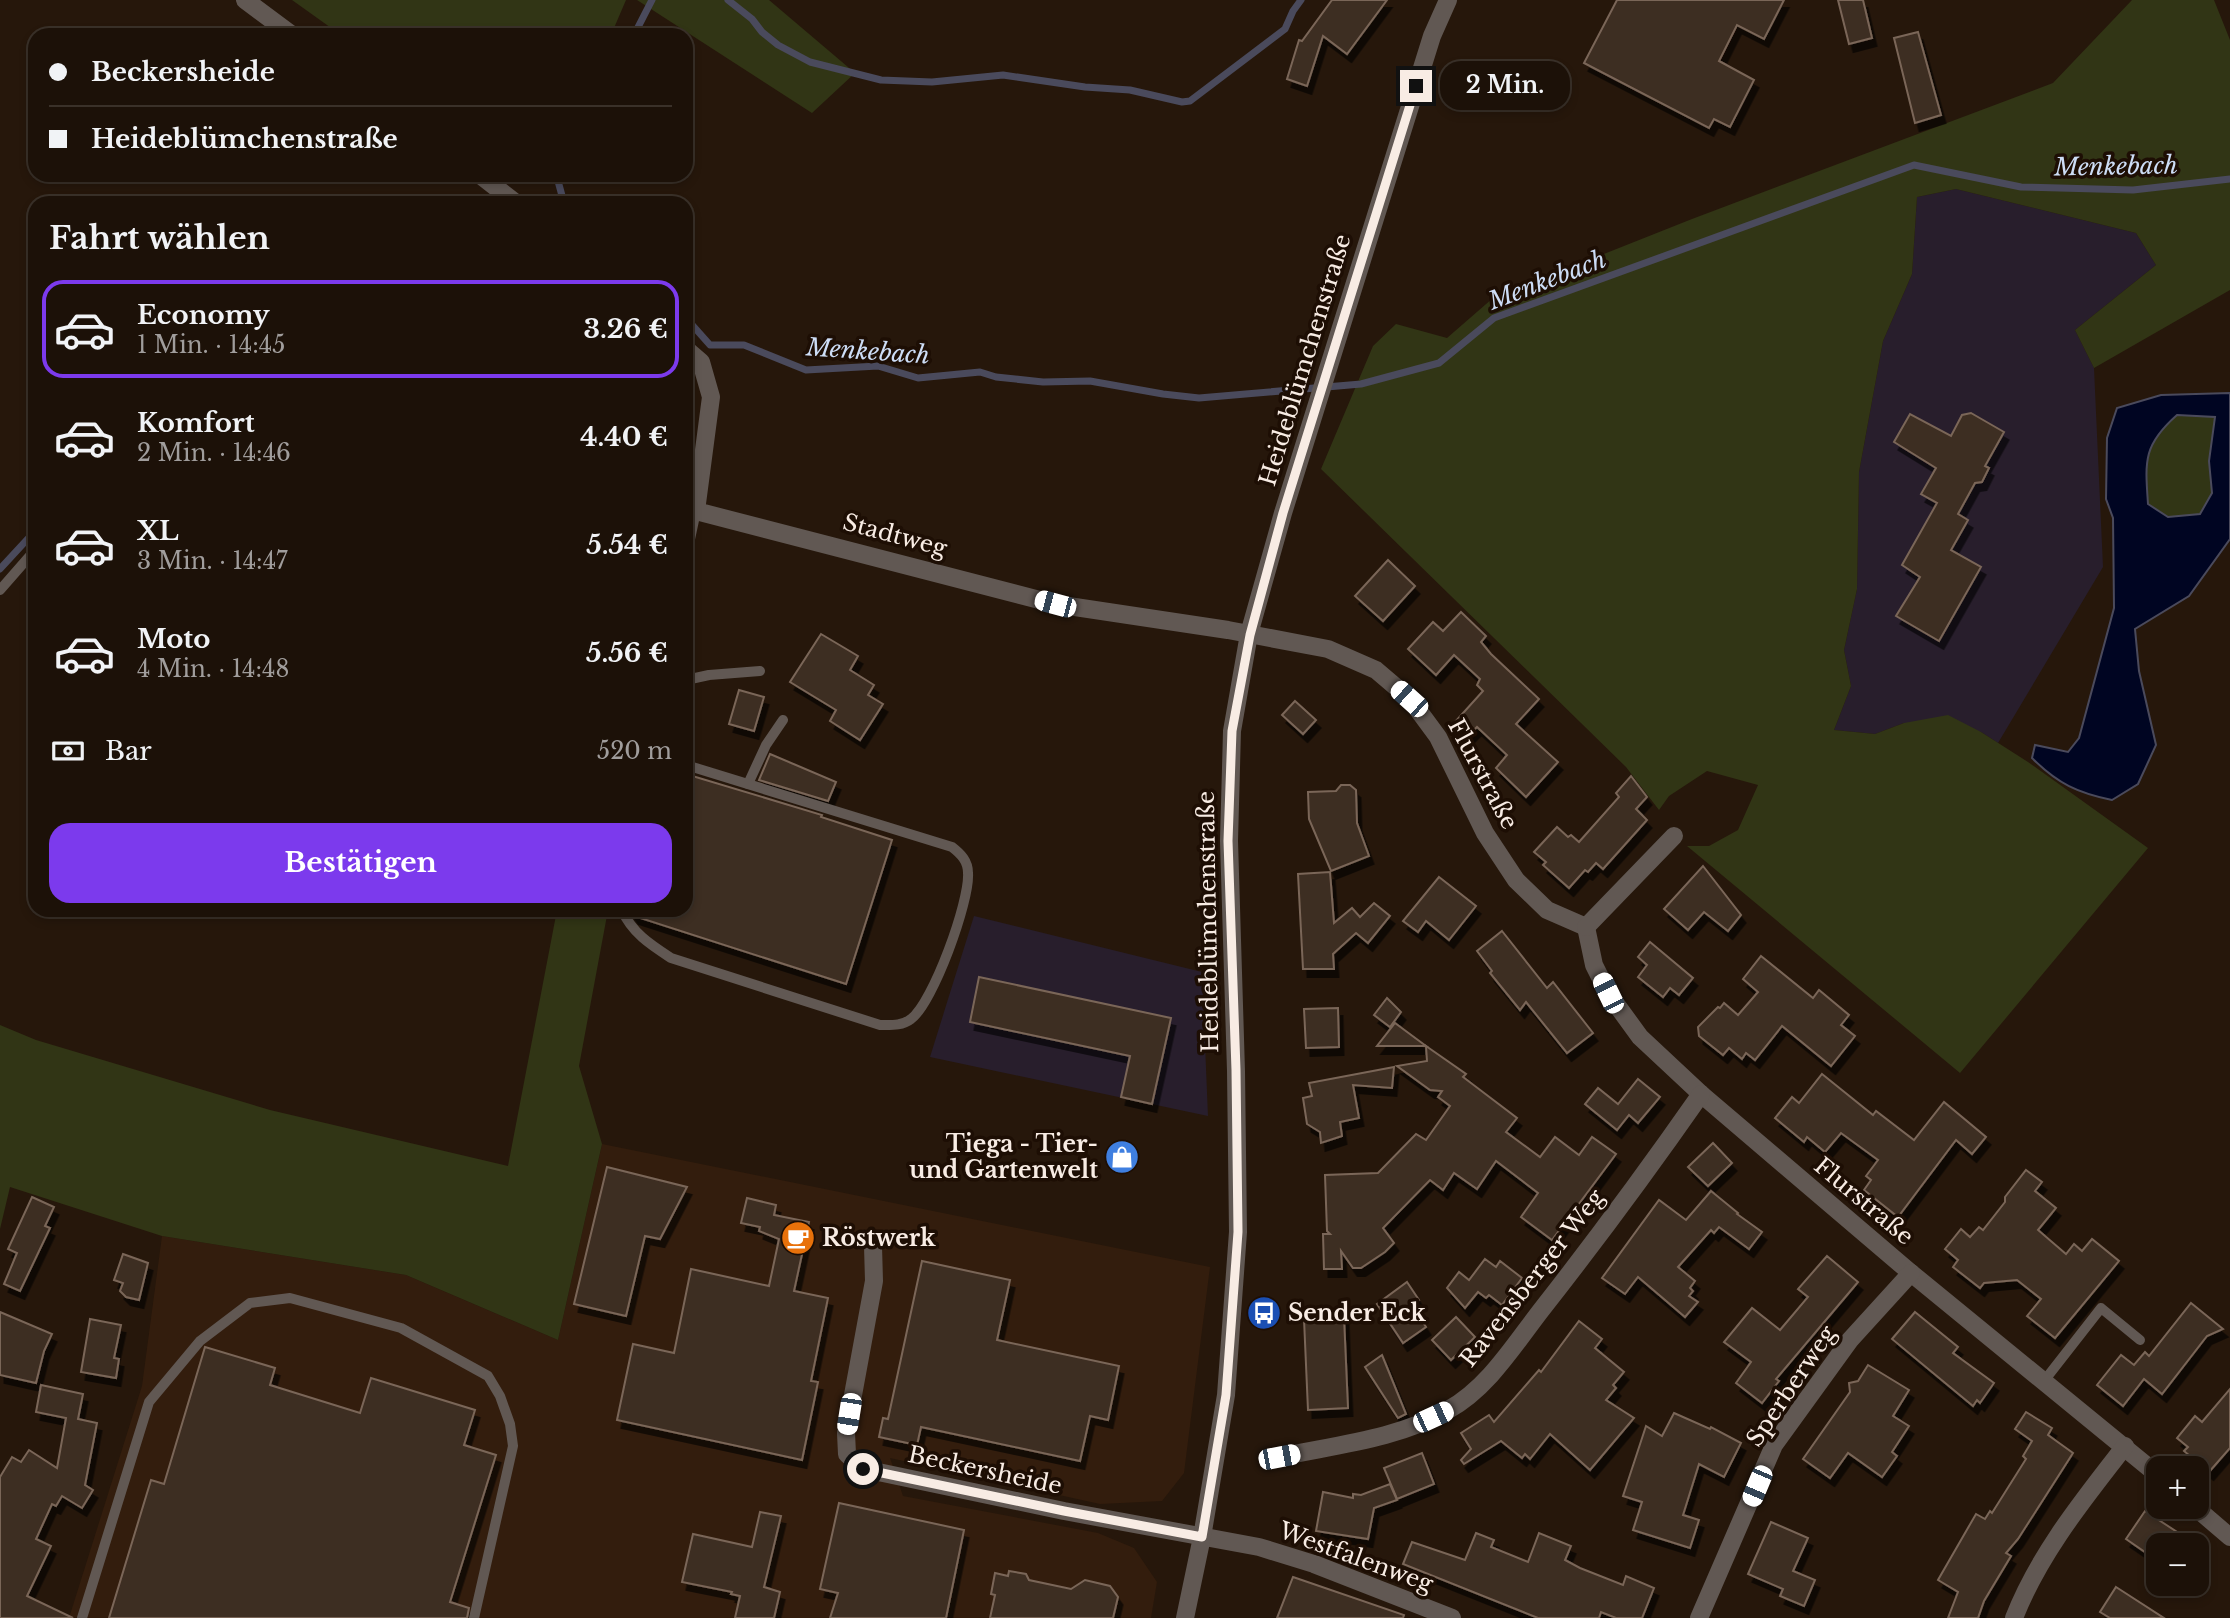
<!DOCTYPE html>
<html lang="de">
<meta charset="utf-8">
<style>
:root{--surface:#1c1108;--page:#251a12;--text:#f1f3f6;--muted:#a09d9c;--line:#3a3129;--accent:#7c3aed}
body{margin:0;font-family:"Libre Baskerville",serif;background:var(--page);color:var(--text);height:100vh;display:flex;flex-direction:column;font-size:26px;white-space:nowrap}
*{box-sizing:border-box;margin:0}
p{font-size:23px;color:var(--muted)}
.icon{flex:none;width:38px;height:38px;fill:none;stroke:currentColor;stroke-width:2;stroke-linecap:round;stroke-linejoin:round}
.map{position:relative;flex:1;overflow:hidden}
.sheet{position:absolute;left:28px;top:196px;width:665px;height:721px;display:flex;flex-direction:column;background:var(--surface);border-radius:21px;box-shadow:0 4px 10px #0003,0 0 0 2px var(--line)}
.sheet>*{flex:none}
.banner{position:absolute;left:28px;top:28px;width:665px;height:154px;border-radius:21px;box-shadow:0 4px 10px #0003,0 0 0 2px var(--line);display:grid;align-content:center;height:154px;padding:0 21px;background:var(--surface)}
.fabs{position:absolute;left:2146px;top:1456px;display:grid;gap:14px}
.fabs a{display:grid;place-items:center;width:63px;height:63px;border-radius:14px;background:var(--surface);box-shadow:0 4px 10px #0003,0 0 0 2px var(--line);font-size:35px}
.end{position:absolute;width:32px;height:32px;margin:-16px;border:9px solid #f8ece4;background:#111;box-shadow:0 0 0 4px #111}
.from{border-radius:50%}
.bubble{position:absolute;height:49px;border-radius:21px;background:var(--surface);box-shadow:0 4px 10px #0003,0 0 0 2px var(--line);font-size:23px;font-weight:700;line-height:49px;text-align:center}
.car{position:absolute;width:21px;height:42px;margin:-21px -10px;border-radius:9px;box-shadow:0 0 5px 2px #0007;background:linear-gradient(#fff 24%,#345 0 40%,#fff 0 76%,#345 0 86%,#fff 0)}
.banner b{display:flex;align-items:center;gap:24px;height:66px;font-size:26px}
.banner b+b{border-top:2px solid var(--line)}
.banner i{width:18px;height:18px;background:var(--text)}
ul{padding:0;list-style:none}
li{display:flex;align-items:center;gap:21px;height:98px;margin:0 14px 10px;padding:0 7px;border:4px solid transparent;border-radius:21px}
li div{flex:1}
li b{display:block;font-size:26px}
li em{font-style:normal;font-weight:700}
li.active{border-color:var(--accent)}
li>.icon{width:63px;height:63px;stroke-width:1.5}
h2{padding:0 21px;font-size:32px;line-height:84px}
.pay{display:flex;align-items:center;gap:18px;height:77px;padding:0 21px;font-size:26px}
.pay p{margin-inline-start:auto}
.button{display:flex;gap:14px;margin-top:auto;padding:14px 21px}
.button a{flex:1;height:80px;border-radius:21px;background:var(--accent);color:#fff;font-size:28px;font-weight:700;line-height:80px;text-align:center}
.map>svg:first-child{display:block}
.commercial{fill:#281e2c}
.built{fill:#331d0d}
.green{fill:#313515}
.water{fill:#000522;stroke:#4a4a5c;stroke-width:2;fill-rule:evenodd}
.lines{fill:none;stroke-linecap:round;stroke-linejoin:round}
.stream{stroke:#4a4a5c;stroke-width:7}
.building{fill:#3e2d21;stroke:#7a6658;stroke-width:2;filter:url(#shadow)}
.service{stroke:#615853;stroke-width:10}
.minor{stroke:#615853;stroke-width:18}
.tertiary{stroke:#615853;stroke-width:18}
.route{stroke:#f8ece4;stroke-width:9}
.labels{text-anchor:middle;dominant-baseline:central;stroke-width:7;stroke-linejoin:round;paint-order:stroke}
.street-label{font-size:23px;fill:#f8ece4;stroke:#1d0e04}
.poi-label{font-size:23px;font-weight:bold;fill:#f8ece4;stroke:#1d0e04;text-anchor:start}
.water-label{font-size:24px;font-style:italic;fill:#cdddf6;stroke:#1d0e04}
</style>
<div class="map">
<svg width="2230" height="1618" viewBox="0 0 2230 1618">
<defs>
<filter id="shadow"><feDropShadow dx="4.5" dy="8" stdDeviation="0" flood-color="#0009"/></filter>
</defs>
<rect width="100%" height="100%" fill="#26170b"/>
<!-- commercial -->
<g class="commercial">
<path d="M1956 189 2136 233 2156 265 2075 330 2094 368 2103 567 1998 743 1981 732 1904 723 1875 734 1834 730 1851 686 1844 650 1857 589 1859 472 1883 341 1912 274 1917 197Z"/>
<path d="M974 916 1202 972 1208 1116 930 1057Z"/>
</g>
<!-- built -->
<path class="built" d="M602 1144 1210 1267 1184 1473 1162 1501 1100 1504 890 1458 903 1496 1098 1533 1134 1548 1157 1582 1151 1618H69L142 1386 162 1236 406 1275 558 1340Z"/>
<!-- green -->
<g class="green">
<path d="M292 0H626L611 35H341Z"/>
<path d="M637 0H769L855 73 812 113Z"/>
<path d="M2132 0H2214L2230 40V290L2094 368 2075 330 2156 265 2136 233 1956 189 1917 197 1912 274 1883 341 1859 472 1857 589 1844 650 1851 686 1834 730 1875 734 1904 723 1948 715 1981 732 2028 762 2148 848 1960 1073 1687 846H1709L1738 830 1758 785 1707 771 1669 796 1659 810 1626 767 1321 469 1373 346 1396 324 1447 338 1493 298 1692 219 2053 83Z"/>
<path d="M2177 415 2215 417 2209 461 2212 493 2200 514 2168 517 2148 504C2145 461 2143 445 2177 415Z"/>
<path d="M557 910H608L579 1066 602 1144 558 1340 406 1275 162 1236 10 1187 0 1229V1025L36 1040 270 1110 508 1166Z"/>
</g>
<!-- water -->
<path class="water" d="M2230 393V539L2189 596 2135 629 2139 671 2156 745 2138 784 2112 800C2078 793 2058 784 2032 758L2035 745 2068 752 2079 738 2114 608 2113 518 2106 499 2107 438 2117 408 2161 395ZM2177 415 2215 417 2209 461 2212 493 2200 514 2168 517 2148 504C2145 461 2143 445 2177 415Z"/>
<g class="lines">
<!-- stream -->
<g class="stream">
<path d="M728 0 752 19 762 32 778 45 810 62 881 80 932 82 1003 75 1085 87 1130 90 1182 102 1190 101 1285 29 1293 11 1301 0"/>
<path d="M634 35 652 0"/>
<path d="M560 175 558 181 564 203"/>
<path d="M686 318 710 345H744L806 370 878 366 918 378 980 372 996 377 1043 382 1090 381 1163 394 1199 398 1361 384 1439 363 1494 318 1914 165 2021 187 2133 190 2230 179"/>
<path d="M0 569 35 531"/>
</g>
</g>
<!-- building -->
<g class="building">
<path d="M1332 0H1387L1347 54 1323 36 1307 86 1287 79 1299 40 1302 41Z"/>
<path d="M1617 0H1784L1764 39 1737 25 1719 61 1754 80 1730 127 1714 119 1709 128 1584 63Z"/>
<path d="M1838 0H1863L1872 38 1849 44Z"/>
<path d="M1918 32 1941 115 1915 123 1894 38Z"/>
<path d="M1971 413 2004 432 1985 466 1989 468 1982 482 1975 483 1958 514 1968 520 1951 550 1981 567 1939 641 1896 616 1920 577 1902 565 1937 503 1921 494 1936 468 1894 442 1910 414 1951 436 1962 415Z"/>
<path d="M1388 560 1415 586 1383 621 1355 596Z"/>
<path d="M1461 612 1486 636 1481 642 1491 654 1539 699 1516 724 1558 762 1526 797 1496 768 1507 755 1477 727 1469 735 1455 722 1483 691 1477 685 1480 679 1454 655 1436 675 1408 649 1433 622 1443 631Z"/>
<path d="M821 634 858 656 850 670 874 685 868 695 883 704 860 740 830 721 836 710 790 682Z"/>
<path d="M739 690 764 697 754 731 729 724Z"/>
<path d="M1295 701 1316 720 1303 734 1282 715Z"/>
<path d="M770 754 836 782 828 801 759 780Z"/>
<path d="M689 775 822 815 821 817 892 840 846 984 634 916 630 910H686V786Z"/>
<path d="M1631 776 1647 797 1636 809 1647 820 1603 869 1596 863 1588 872 1585 870 1569 888 1543 865 1546 862 1534 852 1557 827 1568 837 1571 835 1579 842 1619 797 1616 793Z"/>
<path d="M1341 785H1350L1356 790 1357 823 1369 856 1331 871 1309 819 1308 792 1336 791Z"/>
<path d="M1703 866 1741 915 1728 931 1704 912 1688 930 1664 909Z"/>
<path d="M1330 872 1334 923 1352 908 1360 917 1374 903 1390 916 1368 943 1356 933 1333 954 1334 969H1303L1298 874Z"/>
<path d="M1439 877 1476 906 1449 940 1426 921 1418 932 1403 921Z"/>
<path d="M1502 931 1547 988 1553 982 1593 1033 1567 1053 1526 1002 1520 1010 1490 973 1492 971 1477 951Z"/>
<path d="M1650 942 1693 978 1679 995 1670 988 1663 997 1638 977 1647 965 1638 957Z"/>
<path d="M1761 956 1813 998 1819 990 1849 1015 1841 1025 1855 1036 1831 1066 1782 1026 1755 1060 1746 1053 1742 1059 1729 1048 1723 1055 1699 1036 1698 1027 1718 1007 1720 1008 1724 1003 1738 1015 1758 992 1743 979Z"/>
<path d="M979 977 1171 1018 1152 1104 1121 1097 1130 1056 970 1022Z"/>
<path d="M1387 998 1401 1012 1390 1027 1374 1015Z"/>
<path d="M1338 1008 1339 1047 1306 1048 1304 1009Z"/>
<path d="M1395 1023 1426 1046H1377Z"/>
<path d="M1426 1046 1466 1074 1463 1077 1517 1118 1506 1132 1540 1157 1555 1137 1579 1155 1592 1137 1616 1154 1552 1240 1521 1217 1538 1193 1496 1161 1477 1189 1454 1173 1443 1190 1430 1180 1383 1228 1394 1243 1385 1252 1361 1268H1353L1341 1251 1342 1269H1324L1323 1234H1330L1327 1231 1325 1175 1378 1173 1416 1134 1426 1140 1450 1106 1438 1097 1442 1091 1430 1090 1397 1066 1427 1061Z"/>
<path d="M1394 1067 1392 1088 1353 1085 1359 1118 1340 1122 1342 1136 1321 1143 1320 1132 1307 1124 1303 1098 1312 1096 1309 1083Z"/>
<path d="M1822 1074 1873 1115 1876 1111 1914 1140 1944 1102 1986 1137 1972 1154 1956 1140 1898 1217 1864 1190 1871 1180 1866 1176 1878 1160 1841 1133 1825 1152 1807 1137 1804 1142 1775 1118 1792 1097 1799 1103Z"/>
<path d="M1638 1079 1660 1097 1638 1123 1629 1115 1617 1130 1585 1104 1598 1088 1618 1104Z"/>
<path d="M1713 1143 1732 1163 1708 1186 1688 1167Z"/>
<path d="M607 1167 687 1187 660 1239 645 1236 626 1316 574 1304Z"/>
<path d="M2026 1170 2042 1182 2035 1191 2056 1208 2038 1230 2066 1254 2074 1244 2082 1251 2092 1239 2119 1261 2055 1338 2027 1316 2041 1299 2017 1280 1984 1283 1980 1288 1953 1267 1958 1260 1945 1249 1961 1229 1970 1237 1979 1227 1983 1230 2005 1202V1197Z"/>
<path d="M1711 1191 1738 1213 1737 1214 1762 1232 1749 1249 1719 1227 1714 1233 1711 1230 1678 1267 1695 1281 1690 1288 1693 1291 1689 1296 1698 1302 1685 1317 1638 1277 1625 1294 1602 1278 1659 1200 1686 1220Z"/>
<path d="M32 1197 54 1207 45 1226 50 1228 20 1291 4 1284 17 1253 8 1249Z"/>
<path d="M747 1198 776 1205 774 1215 809 1222 794 1291 828 1298 811 1381 818 1382 802 1460 617 1420 633 1344 674 1353 691 1269 769 1286 779 1239 759 1231 760 1227 741 1223Z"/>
<path d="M123 1254 148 1263 139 1300 126 1297 120 1291 123 1283 114 1280Z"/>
<path d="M1827 1256 1858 1282 1776 1379 1779 1381 1762 1403 1736 1383 1751 1362 1724 1342 1752 1308 1780 1330 1808 1297 1798 1289Z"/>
<path d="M1485 1259 1496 1267 1500 1261 1522 1278 1502 1305 1489 1295 1486 1298 1478 1292 1465 1308 1447 1288 1459 1272 1469 1280Z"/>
<path d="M922 1261 1010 1280 997 1340 1119 1366 1108 1420 1090 1416 1080 1461 921 1427 917 1445 879 1437 883 1418 888 1419Z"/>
<path d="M1407 1282 1419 1300 1412 1305 1426 1327 1403 1343 1377 1304Z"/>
<path d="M2191 1303 2223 1329 2207 1336 2162 1394 2144 1379 2123 1406 2097 1385 2121 1355 2134 1365 2145 1352 2149 1356Z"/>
<path d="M0 1312 52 1334 44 1351 36 1383 0 1375Z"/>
<path d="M1915 1312 1958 1347 1953 1353 1994 1383 1980 1403 1977 1400 1973 1406 1892 1339Z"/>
<path d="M1344 1317 1348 1408 1308 1410 1304 1319Z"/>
<path d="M1456 1317 1475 1337 1451 1360 1432 1340Z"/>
<path d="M90 1319 121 1325 114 1358 119 1359 116 1378 81 1372Z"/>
<path d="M1579 1321 1602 1339 1595 1348 1624 1372 1613 1385 1616 1388 1606 1400 1634 1418 1590 1470 1550 1434 1530 1459 1525 1454 1522 1458 1501 1441 1464 1464 1461 1460 1471 1449 1461 1433 1489 1415 1494 1422 1539 1370 1541 1372Z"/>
<path d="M205 1347 275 1368 270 1385 360 1413 371 1378 475 1410 464 1445 496 1455 450 1602 469 1608 467 1618H109L151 1480 164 1484Z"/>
<path d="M1382 1355 1406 1414 1398 1418 1365 1367Z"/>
<path d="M1868 1365 1909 1390 1893 1416 1909 1426 1892 1452 1897 1456 1882 1477 1848 1453 1830 1478 1803 1459 1850 1392 1849 1383 1858 1381Z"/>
<path d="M41 1385 83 1394 78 1419 97 1423 85 1485 93 1490 82 1508 62 1496 56 1506 52 1504 36 1539 51 1546 27 1596 73 1618H0V1477L12 1457 21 1462 29 1450 57 1468 66 1418 36 1412Z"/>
<path d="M2230 1389V1448L2209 1472 2184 1451 2188 1447 2177 1438 2195 1416 2202 1422Z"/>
<path d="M2026 1412 2052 1428 2048 1435 2073 1453 2018 1539 2006 1553 2011 1556 1984 1601 1978 1618H1948L1958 1592 1938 1580 1976 1514 1985 1519 1990 1511 1992 1513 2026 1459 2023 1456 2032 1441 2015 1429Z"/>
<path d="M1674 1413 1710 1429 1711 1427 1741 1443 1724 1477 1699 1464 1683 1515 1699 1520 1690 1548 1633 1530 1642 1502 1623 1496 1646 1426 1662 1436Z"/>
<path d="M1422 1453 1434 1484 1397 1499 1384 1468Z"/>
<path d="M1390 1484 1397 1500 1374 1508 1368 1539 1316 1531 1323 1492 1353 1498V1494L1361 1495Z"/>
<path d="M839 1503 964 1530 946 1618H830L838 1593 820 1589Z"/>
<path d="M2145 1511 2197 1545H2158V1561L2126 1539Z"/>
<path d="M760 1512 781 1516 764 1587 780 1592 774 1618H735L740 1596 731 1594 732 1592 682 1582 693 1534 752 1547Z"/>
<path d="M1771 1522 1808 1538 1793 1571 1815 1580 1804 1606 1780 1596 1783 1589 1748 1574Z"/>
<path d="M1476 1533 1494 1540 1491 1547 1528 1562 1539 1533 1571 1546 1565 1560 1580 1568 1623 1585 1626 1576 1654 1588 1642 1618H1616L1601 1612 1599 1618H1538L1403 1564 1412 1542 1465 1560Z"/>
<path d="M1009 1571 1026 1574 1029 1580 1071 1589 1085 1580 1110 1586 1118 1597 1113 1618H990L995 1595 991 1594 995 1573 1008 1576Z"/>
<path d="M1293 1577 1404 1615 1403 1618H1277Z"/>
<path d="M2116 1587 2164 1618H2110L2100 1612Z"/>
</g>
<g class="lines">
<!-- service -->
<g class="service">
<path d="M686 558 696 511"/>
<path d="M0 590 35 550"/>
<path d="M686 680 709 675 760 671"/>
<path d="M748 784 766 745 783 720"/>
<path d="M622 910C632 933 651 945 671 958L880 1025C891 1025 902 1026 911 1019 933 1003 970 901 968 873 968 861 961 854 952 847L686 765"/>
<path d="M2044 1381 2101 1308 2140 1340"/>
<path d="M82 1618 149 1402 200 1341 250 1303 290 1298 401 1328 488 1376 500 1396 510 1424 513 1446 474 1618"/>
</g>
<!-- minor -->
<g class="minor">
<path d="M245 0 292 35"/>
<path d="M480 175 516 203"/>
<path d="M686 349 701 362 711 397 696 511 1055 604 1228 630 1328 649 1376 670 1410 699 1438 737 1485 833 1516 880 1547 910 1586 927"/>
<path d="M1586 927 1594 965 1608 993 1640 1037 1701 1094 1911 1273 2158 1475"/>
<path d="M1586 927 1674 836"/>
<path d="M873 1246 874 1281 846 1433 847 1454 864 1469 1064 1511 1259 1547 1314 1564 1452 1618"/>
<path d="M1279 1457C1335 1445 1398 1439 1448 1410 1488 1388 1514 1345 1542 1309 1597 1239 1650 1167 1701 1094"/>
<path d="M2195 1507 2230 1537"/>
<path d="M1699 1618 1774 1445 1850 1340 1911 1273"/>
<path d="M2014 1618C2039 1554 2083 1500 2125 1446"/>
</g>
<!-- tertiary -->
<path class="tertiary" d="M1185 1618 1202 1537 1226 1395 1238 1232 1236 1071 1229 841 1232 731 1249 634 1283 513 1432 36 1448 0"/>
</g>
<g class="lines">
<!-- route -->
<path class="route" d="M863 1469 1064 1511 1202 1537 1226 1395 1238 1232 1236 1070 1228 841 1232 731 1250 635 1283 513 1416 86"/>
</g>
<!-- icons -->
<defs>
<g id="shop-disc" transform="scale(1.75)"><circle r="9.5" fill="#3f7fe0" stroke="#1d0e04"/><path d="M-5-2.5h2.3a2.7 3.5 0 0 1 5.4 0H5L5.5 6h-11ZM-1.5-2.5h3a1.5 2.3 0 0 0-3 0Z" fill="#fff"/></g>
<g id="cafe-disc" transform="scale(1.75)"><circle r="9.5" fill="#e8710a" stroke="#1d0e04"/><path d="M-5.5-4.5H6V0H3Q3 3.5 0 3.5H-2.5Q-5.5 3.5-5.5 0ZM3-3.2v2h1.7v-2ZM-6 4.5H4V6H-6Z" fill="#fff"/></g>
<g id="bus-disc" transform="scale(1.75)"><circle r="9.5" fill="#1a4fb4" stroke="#1d0e04"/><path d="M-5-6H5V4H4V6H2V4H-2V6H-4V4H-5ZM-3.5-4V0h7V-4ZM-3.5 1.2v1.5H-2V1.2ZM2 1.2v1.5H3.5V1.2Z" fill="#fff"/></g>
</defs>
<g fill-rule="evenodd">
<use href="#shop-disc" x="1122" y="1157"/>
<use href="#cafe-disc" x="798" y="1238"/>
<use href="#bus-disc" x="1264" y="1313"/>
</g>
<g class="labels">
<!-- street labels -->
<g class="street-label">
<text transform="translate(1305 360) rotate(-73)">Heideblümchenstraße</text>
<text transform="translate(895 535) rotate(15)">Stadtweg</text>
<text transform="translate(1483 774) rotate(62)">Flurstraße</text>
<text transform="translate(1208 922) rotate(-91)">Heideblümchenstraße</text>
<text transform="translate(1864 1201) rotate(40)">Flurstraße</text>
<text transform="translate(1532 1278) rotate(-52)">Ravensberger Weg</text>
<text transform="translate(1791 1386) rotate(-56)">Sperberweg</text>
<text transform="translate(985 1470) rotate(12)">Beckersheide</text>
<text transform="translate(1356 1557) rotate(20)">Westfalenweg</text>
</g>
<!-- poi labels -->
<g class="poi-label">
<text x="1098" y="1144" text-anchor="end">Tiega - Tier-<tspan x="1098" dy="26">und Gartenwelt</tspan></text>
<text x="822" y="1238">Röstwerk</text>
<text x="1288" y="1313">Sender Eck</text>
</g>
<!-- water labels -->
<g class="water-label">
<text transform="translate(2116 166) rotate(-1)">Menkebach</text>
<text transform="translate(1547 280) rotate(-21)">Menkebach</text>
<text transform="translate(868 351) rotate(4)">Menkebach</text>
</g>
</g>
</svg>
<div class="fabs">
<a>+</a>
<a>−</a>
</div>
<i class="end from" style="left:863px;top:1469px"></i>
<i class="end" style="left:1416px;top:86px"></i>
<div class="bubble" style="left:1440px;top:61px;width:130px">2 Min.</div>
<i class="car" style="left:1055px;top:604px;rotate:285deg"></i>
<i class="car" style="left:1409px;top:699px;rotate:312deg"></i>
<i class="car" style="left:1608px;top:993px;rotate:334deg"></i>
<i class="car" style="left:849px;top:1414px;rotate:189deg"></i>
<i class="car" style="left:1433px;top:1417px;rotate:65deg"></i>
<i class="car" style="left:1279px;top:1457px;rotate:79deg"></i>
<i class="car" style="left:1757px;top:1486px;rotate:203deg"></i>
<div class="banner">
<b><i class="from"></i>Beckersheide</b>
<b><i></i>Heideblümchenstraße</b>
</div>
<section class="sheet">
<h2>Fahrt wählen</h2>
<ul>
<li class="active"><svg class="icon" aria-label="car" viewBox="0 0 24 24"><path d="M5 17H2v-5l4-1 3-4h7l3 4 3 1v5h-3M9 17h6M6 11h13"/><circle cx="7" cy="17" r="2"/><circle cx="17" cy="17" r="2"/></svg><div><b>Economy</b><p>1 Min. · 14:45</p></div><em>3.26 €</em></li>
<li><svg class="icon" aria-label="car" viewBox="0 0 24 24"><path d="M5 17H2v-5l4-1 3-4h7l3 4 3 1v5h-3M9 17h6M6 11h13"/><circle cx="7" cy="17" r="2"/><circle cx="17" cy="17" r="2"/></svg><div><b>Komfort</b><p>2 Min. · 14:46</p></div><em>4.40 €</em></li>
<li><svg class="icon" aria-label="car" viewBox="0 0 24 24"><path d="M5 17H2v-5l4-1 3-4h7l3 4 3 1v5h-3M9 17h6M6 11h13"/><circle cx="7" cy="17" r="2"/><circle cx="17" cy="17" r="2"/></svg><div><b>XL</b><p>3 Min. · 14:47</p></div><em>5.54 €</em></li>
<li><svg class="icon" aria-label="car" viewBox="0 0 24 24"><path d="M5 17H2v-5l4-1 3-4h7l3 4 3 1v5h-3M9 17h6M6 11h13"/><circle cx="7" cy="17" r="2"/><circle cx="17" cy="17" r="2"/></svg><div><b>Moto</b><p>4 Min. · 14:48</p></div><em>5.56 €</em></li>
</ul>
<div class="pay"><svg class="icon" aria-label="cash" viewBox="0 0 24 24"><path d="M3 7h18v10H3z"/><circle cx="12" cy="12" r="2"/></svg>Bar<p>520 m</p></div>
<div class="button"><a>Bestätigen</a></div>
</section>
</div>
